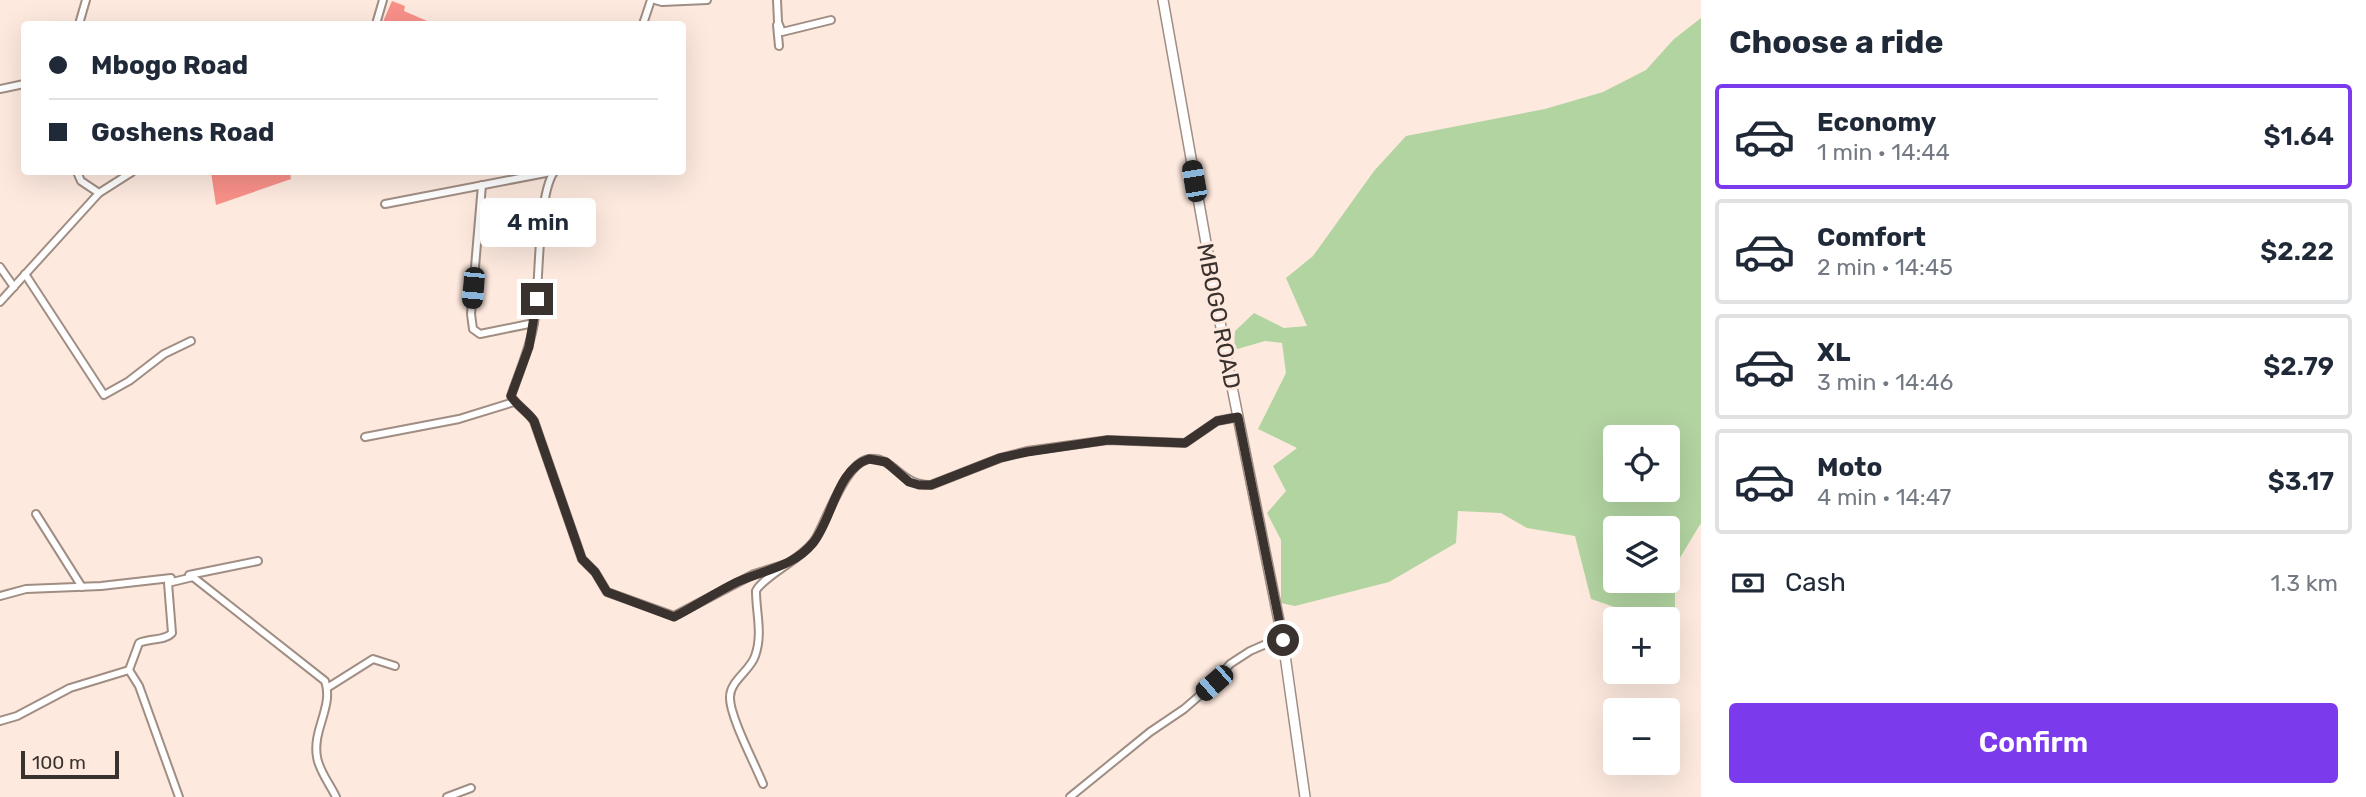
<!DOCTYPE html>
<meta charset="utf-8">
<style>
:root{--surface:#fff;--page:#f2f2f3;--text:#1f2937;--muted:#747a83;--line:#e0e1e3;--accent:#7c3aed}
body{margin:0;font-family:Rubik,sans-serif;background:var(--page);color:var(--text);height:100vh;display:flex;flex-direction:column;font-size:26px;white-space:nowrap}
*{box-sizing:border-box;margin:0}
p{font-size:23px;color:var(--muted)}
.icon{flex:none;width:38px;height:38px;fill:none;stroke:currentColor;stroke-width:2;stroke-linecap:round;stroke-linejoin:round}
.map{position:relative;flex:1;overflow:hidden}
.drawer{display:flex;flex-direction:column;background:var(--surface);width:665px}
.drawer>*{flex:none}
.banner{position:absolute;left:21px;top:21px;width:665px;height:154px;border-radius:7px;box-shadow:0 7px 28px #0002;display:grid;align-content:center;height:154px;padding:0 28px;background:var(--surface)}
.buttons{position:absolute;left:1603px;top:425px;display:grid;gap:14px}
.buttons a{display:grid;place-items:center;width:77px;height:77px;border-radius:7px;background:var(--surface);box-shadow:0 7px 28px #0002;font-size:35px}
.scale{position:absolute;left:21px;bottom:18px;width:98px;box-sizing:border-box;padding-left:7px;border:4px solid #3a322e;border-top:0;font-size:19px;line-height:24px;white-space:nowrap;color:#3a322e;-webkit-text-stroke:5px #fde9de;paint-order:stroke}
.end{position:absolute;width:32px;height:32px;margin:-16px;border:9px solid #3a322e;background:#fff;box-shadow:0 0 0 4px #fff}
.from{border-radius:50%}
.bubble{position:absolute;height:49px;border-radius:7px;background:var(--surface);box-shadow:0 7px 28px #0002;font-size:23px;font-weight:600;line-height:49px;text-align:center}
.car{position:absolute;width:21px;height:42px;margin:-21px -10px;border-radius:9px;box-shadow:0 0 5px 2px #0007;background:linear-gradient(#222 24%,#8ab4d8 0 40%,#222 0 76%,#8ab4d8 0 86%,#222 0)}
.banner b{display:flex;align-items:center;gap:24px;height:66px;font-size:26px}
.banner b+b{border-top:2px solid var(--line)}
.banner i{width:18px;height:18px;background:var(--text)}
ul{padding:0;list-style:none}
li{display:flex;align-items:center;gap:21px;height:105px;margin:0 14px 10px;padding:0 14px;border:4px solid var(--line);border-radius:7px}
li div{flex:1}
li b{display:block;font-size:26px}
li em{font-style:normal;font-weight:600}
li.active{border-color:var(--accent)}
li>.icon{width:63px;height:63px;stroke-width:1.5}
h2{padding:0 28px;font-size:32px;line-height:84px}
.pay{display:flex;align-items:center;gap:18px;height:77px;padding:0 28px;font-size:26px}
.pay p{margin-inline-start:auto}
.primary-button{display:flex;gap:14px;margin-top:auto;padding:14px 28px}
.primary-button a{flex:1;height:80px;border-radius:7px;background:var(--accent);color:#fff;font-size:28px;font-weight:600;line-height:80px;text-align:center}
main{display:flex;flex:1;min-height:0}
.map>svg:first-child{display:block}
.green{fill:#b2d4a1;fill-rule:evenodd}
.building{fill:#f89088}
.lines{fill:none;stroke-linecap:round;stroke-linejoin:round}
.street-casing{stroke:#a08d83;stroke-width:10}
.secondary-casing{stroke:#a08d83;stroke-width:12}
.street{stroke:#fff;stroke-width:6}
.secondary{stroke:#fff;stroke-width:9}
.route{stroke:#3a322e;stroke-width:9}
.labels{text-anchor:middle;dominant-baseline:central;stroke-width:6;stroke-linejoin:round;paint-order:stroke}
.street-label{font-size:23px;fill:#3a322e;stroke:#fde9de}
</style>
<main>
<div class="map">
<svg width="1701" height="797" viewBox="0 0 1701 797">
<rect width="100%" height="100%" fill="#fde9de"/>
<!-- green -->
<path class="green" d="M1701 18V523L1675 566V610L1647 618 1591 599 1575 536 1527 528 1501 513 1458 511 1456 543 1389 582 1295 606 1281 603V540L1267 513 1286 491 1273 466 1297 448 1258 429 1286 373 1282 343 1265 341 1234 350 1235 331 1254 313 1284 328 1307 326 1286 278 1313 256 1374 171 1406 136 1545 109 1603 92 1646 70 1674 39ZM1615 438H1668V490H1615ZM1615 528H1668V581H1615Z"/>
<!-- building -->
<g class="building">
<path d="M392 1 405 6 404 11 434 24H382Z"/>
<path d="M211 172H290L291 179 216 205Z"/>
</g>
<g class="lines">
<!-- street casing -->
<g class="street-casing">
<g id="street">
<path d="M655 0 662 2 707 0"/>
<path d="M777 0 778 22 782 32 831 20"/>
<path d="M79 24 86 0"/>
<path d="M376 24 383 0"/>
<path d="M643 24 651 0"/>
<path d="M777 25 779 46"/>
<path d="M0 89 24 84"/>
<path d="M77 172 81 181 99 193"/>
<path d="M554 172C537 196 540 288 534 323 530 348 519 372 511 396 514 403 528 412 534 421L582 559 595 572 607 592 674 616 754 574 786 564"/>
<path d="M482 185 471 314 473 329 480 334 534 323"/>
<path d="M385 204 551 172"/>
<path d="M0 267 14 287"/>
<path d="M25 274 104 395 129 381 164 354 191 341"/>
<path d="M0 302 99 193 132 172"/>
<path d="M365 437 459 419 514 402"/>
<path d="M36 514 82 587"/>
<path d="M189 575 258 561"/>
<path d="M0 596 26 589 101 586 171 578"/>
<path d="M327 688 373 659 395 666"/>
<path d="M0 721 17 716 70 688 129 670"/>
<path d="M763 784C755 764 729 715 730 697 730 681 750 671 755 656 763 634 756 613 756 591 762 577 804 558 816 538 827 519 846 462 869 459 894 456 900 486 931 485L1000 458 1027 451 1108 440 1185 443 1217 421 1238 417"/>
<path d="M179 797 139 686 129 670 139 643C150 638 165 641 172 633L168 583 193 577 325 681C334 706 312 730 317 757 319 771 330 784 336 797"/>
<path d="M447 797 471 788"/>
<path d="M1070 797 1150 732 1184 709 1214 683 1230 664 1250 651 1282 637"/>
</g>
</g>
<!-- secondary casing -->
<g class="secondary-casing">
<path id="secondary" d="M1163 0 1228 367 1283 641 1305 797"/>
</g>
<!-- street -->
<use href="#street" class="street"/>
<!-- secondary -->
<use href="#secondary" class="secondary"/>
</g>
<g class="lines">
<!-- route -->
<path class="route" d="M537 299 529 347 511 396C514 403 528 412 534 421L582 559 595 572 607 592 674 617C695 606 715 593 737 582 764 570 793 567 813 543 833 519 836 469 869 459L886 462 909 482 919 485H931L1000 458 1027 452 1108 440 1185 443 1217 421 1238 417 1283 640"/>
</g>
<g class="labels">
<!-- street labels -->
<g class="street-label">
<text transform="translate(1219 316) rotate(79)">MBOGO ROAD</text>
</g>
</g>
</svg>
<div class="buttons">
<a><svg class="icon" aria-label="locate" viewBox="0 0 24 24"><circle cx="12" cy="12" r="6"/><path d="M12 2v4M12 18v4M2 12h4M18 12h4"/></svg></a>
<a><svg class="icon" aria-label="layers" viewBox="0 0 24 24"><path d="M12 4l9 5-9 5-9-5zM3 14l9 5 9-5"/></svg></a>
<a>+</a>
<a>−</a>
</div>
<div class="scale">100 m</div>
<i class="end from" style="left:1283px;top:640px"></i>
<i class="end" style="left:537px;top:299px"></i>
<div class="bubble" style="left:480px;top:198px;width:116px">4 min</div>
<i class="car" style="left:1194px;top:181px;rotate:350deg"></i>
<i class="car" style="left:473px;top:288px;rotate:185deg"></i>
<i class="car" style="left:1214px;top:683px;rotate:229deg"></i>
<div class="banner">
<b><i class="from"></i>Mbogo Road</b>
<b><i></i>Goshens Road</b>
</div>
</div>
<section class="drawer">
<h2>Choose a ride</h2>
<ul>
<li class="active"><svg class="icon" aria-label="car" viewBox="0 0 24 24"><path d="M5 17H2v-5l4-1 3-4h7l3 4 3 1v5h-3M9 17h6M6 11h13"/><circle cx="7" cy="17" r="2"/><circle cx="17" cy="17" r="2"/></svg><div><b>Economy</b><p>1 min · 14:44</p></div><em>$1.64</em></li>
<li><svg class="icon" aria-label="car" viewBox="0 0 24 24"><path d="M5 17H2v-5l4-1 3-4h7l3 4 3 1v5h-3M9 17h6M6 11h13"/><circle cx="7" cy="17" r="2"/><circle cx="17" cy="17" r="2"/></svg><div><b>Comfort</b><p>2 min · 14:45</p></div><em>$2.22</em></li>
<li><svg class="icon" aria-label="car" viewBox="0 0 24 24"><path d="M5 17H2v-5l4-1 3-4h7l3 4 3 1v5h-3M9 17h6M6 11h13"/><circle cx="7" cy="17" r="2"/><circle cx="17" cy="17" r="2"/></svg><div><b>XL</b><p>3 min · 14:46</p></div><em>$2.79</em></li>
<li><svg class="icon" aria-label="car" viewBox="0 0 24 24"><path d="M5 17H2v-5l4-1 3-4h7l3 4 3 1v5h-3M9 17h6M6 11h13"/><circle cx="7" cy="17" r="2"/><circle cx="17" cy="17" r="2"/></svg><div><b>Moto</b><p>4 min · 14:47</p></div><em>$3.17</em></li>
</ul>
<div class="pay"><svg class="icon" aria-label="cash" viewBox="0 0 24 24"><path d="M3 7h18v10H3z"/><circle cx="12" cy="12" r="2"/></svg>Cash<p>1.3 km</p></div>
<div class="primary-button"><a>Confirm</a></div>
</section>
</main>
